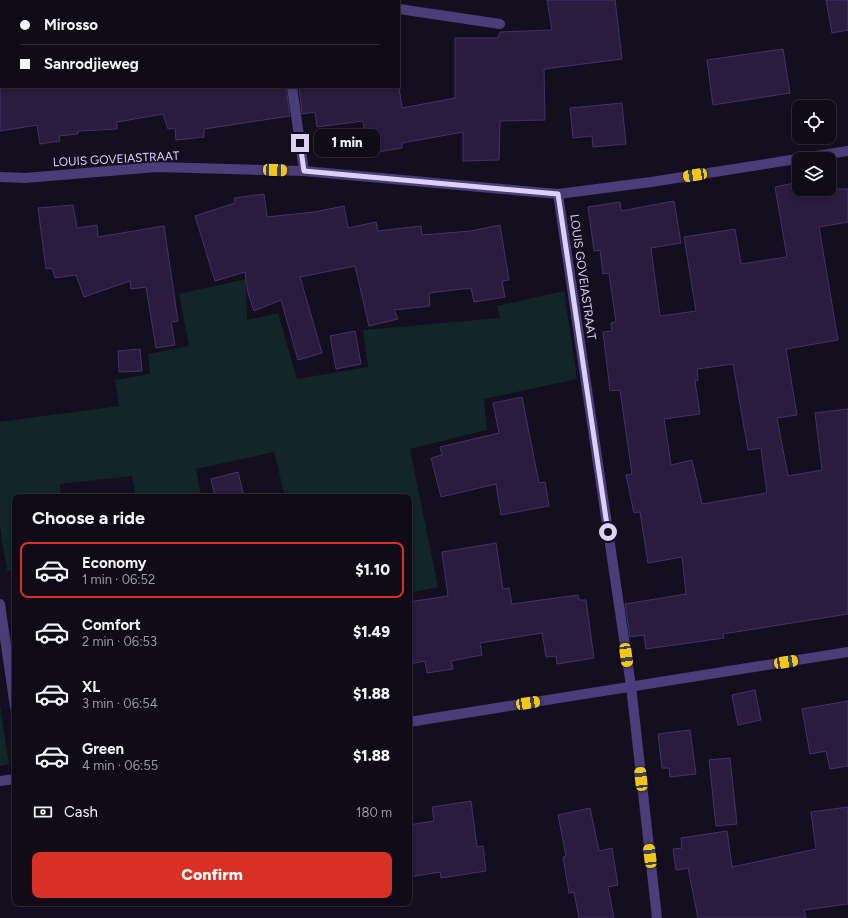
<!DOCTYPE html>
<meta charset="utf-8">
<style>
:root{--surface:#0f0b17;--page:#181420;--text:#f1f3f6;--muted:#9b9ba1;--line:#2f2b36;--accent:#d93025}
body{margin:0;font-family:Figtree,sans-serif;background:var(--page);color:var(--text);height:100vh;display:flex;flex-direction:column;font-size:15px;white-space:nowrap}
*{box-sizing:border-box;margin:0}
p{font-size:13px;color:var(--muted)}
.icon{flex:none;width:22px;height:22px;fill:none;stroke:currentColor;stroke-width:2;stroke-linecap:round;stroke-linejoin:round}
.map{position:relative;flex:1;overflow:hidden}
.details{position:absolute;left:12px;top:494px;width:400px;height:412px;display:flex;flex-direction:column;background:var(--surface);border-radius:8px;box-shadow:0 2px 6px #0003,0 0 0 1px var(--line)}
.details>*{flex:none}
.guide{position:absolute;left:0px;top:0px;width:400px;height:88px;box-shadow:0 2px 6px #0003,0 0 0 1px var(--line);display:grid;align-content:center;height:88px;padding:0 20px;background:var(--surface)}
.tools{position:absolute;left:792px;top:100px;display:grid;gap:8px}
.tools a{display:grid;place-items:center;width:44px;height:44px;border-radius:8px;background:var(--surface);box-shadow:0 2px 6px #0003,0 0 0 1px var(--line);font-size:20px}
.end{position:absolute;width:18px;height:18px;margin:-9px;border:5px solid #ddd1fb;background:#111;box-shadow:0 0 0 2px #111}
.from{border-radius:50%}
.bubble{position:absolute;height:28px;border-radius:8px;background:var(--surface);box-shadow:0 2px 6px #0003,0 0 0 1px var(--line);font-size:13px;font-weight:800;line-height:28px;text-align:center}
.car{position:absolute;width:12px;height:24px;margin:-12px -6px;border-radius:5px;box-shadow:0 0 3px 1px #0007;background:linear-gradient(#f5c518 24%,#345 0 40%,#f5c518 0 76%,#345 0 86%,#f5c518 0)}
.guide b{display:flex;align-items:center;gap:14px;height:38px;font-size:15px}
.guide b+b{border-top:1px solid var(--line)}
.guide i{width:10px;height:10px;background:var(--text)}
ul{padding:0;list-style:none}
li{display:flex;align-items:center;gap:12px;height:56px;margin:0 8px 6px;padding:0 12px;border:2px solid transparent;border-radius:8px}
li div{flex:1}
li b{display:block;font-size:15px}
li em{font-style:normal;font-weight:800}
li.active{border-color:var(--accent)}
li>.icon{width:36px;height:36px;stroke-width:1.5}
h2{padding:0 20px;font-size:18px;line-height:48px}
.pay{display:flex;align-items:center;gap:10px;height:44px;padding:0 20px;font-size:15px}
.pay p{margin-inline-start:auto}
.primary-button{display:flex;gap:8px;margin-top:auto;padding:8px 20px}
.primary-button a{flex:1;height:46px;border-radius:8px;background:var(--accent);color:#fff;font-size:16px;font-weight:800;line-height:46px;text-align:center}
.map>svg:first-child{display:block}
.green{fill:#122528}
.building{fill:#291c3e;stroke:#453168;fill-rule:evenodd}
.lines{fill:none;stroke-linecap:round;stroke-linejoin:round}
.lane{stroke:#4a3e7a;stroke-width:10}
.street{stroke:#4a3e7a;stroke-width:10}
.route{stroke:#ddd1fb;stroke-width:5}
.labels{text-anchor:middle;dominant-baseline:central;stroke-width:3;stroke-linejoin:round;paint-order:stroke}
.street-label{font-size:12px;fill:#ddd1fb;stroke:#140f1f}
</style>
<div class="map">
<svg width="848" height="918" viewBox="0 0 848 918">
<rect width="100%" height="100%" fill="#140f1f"/>
<!-- green -->
<g class="green">
<path d="M246 279 247 320 278 313 297 379 368 367 363 330 500 318 497 306 564 291 577 379 484 399 487 430 410 449 438 587 409 593V497H285L274 452 196 469 201 497H136L132 476 60 484 61 497H15V570L7 571 0 526V422L119 406 115 380 150 374 148 354 189 346 179 294Z"/>
<path d="M0 706 9 764 0 766Z"/>
</g>
<!-- building -->
<g class="building">
<path d="M547 0H615L622 59 544 69 545 120 500 121 499 160 463 161V132L402 143V148L378 152 376 138 366 140 363 121 317 127 315 112 302 114 299 87H399L402 108 455 98V38H498L500 32 552 30Z"/>
<path d="M826 0H848V30L832 33Z"/>
<path d="M783 49 790 93 713 105 707 60Z"/>
<path d="M0 87H286L290 116 204 129V137L176 140 175 128 168 129 163 114 117 122V129L78 131V134L59 136 60 141 40 144 37 125 0 131Z"/>
<path d="M622 103 626 144 593 147 592 136 573 138 570 108Z"/>
<path d="M799 182V189H848V222L819 227 838 340 786 349 797 415 777 418 788 476 822 470 815 413 848 409V614L723 634 724 638 646 649 644 635 630 637 625 604 686 594 682 557 648 563 640 512 634 513 626 475 632 474 620 390 610 391 603 332 612 331 611 323 616 322 609 273 603 274 600 250 594 251 588 207 620 202 621 211 674 201 681 243 651 248 660 316 696 311 684 237 735 229 741 264 787 257 775 187ZM733 364 748 450 761 448 767 493 702 504 692 460 671 465 664 419 700 414 695 381 698 380 697 369Z"/>
<path d="M264 194 267 217 314 212 344 206 348 228 376 222 378 231 421 226 422 235 471 231 500 225 509 280 502 281 505 297 474 302 471 288 429 293 430 306 394 310 398 319 369 326 355 266 300 277 322 353 298 360 281 300 254 311 248 293 245 272 215 281 195 216 235 203 234 198Z"/>
<path d="M73 205 77 228 97 225 98 237 164 226 178 321 171 322 175 345 156 348 146 287 131 289 130 281 84 297 76 275 55 278 52 268 46 269 38 208Z"/>
<path d="M355 331 361 364 336 369 330 336Z"/>
<path d="M140 349 142 371 119 372 118 351Z"/>
<path d="M522 397 539 483 545 482 549 506 501 515 496 484 441 497 431 458 442 455 440 447 499 433 493 403Z"/>
<path d="M238 472 244 497H215L211 479Z"/>
<path d="M496 543 503 589 509 588 512 604 578 595 579 600H586L594 658 557 664 556 656 546 657 542 633 480 643 482 655 451 661 453 669 427 673 425 661 409 664V602L448 596 442 552Z"/>
<path d="M755 690 761 720 738 725 732 695Z"/>
<path d="M848 701V766L830 769 826 751 810 754 802 709Z"/>
<path d="M690 730 696 774 670 777 669 768H662L658 734Z"/>
<path d="M730 758 737 824 716 826 709 760Z"/>
<path d="M471 801 477 847 483 846 486 871 441 878 440 872 409 877V825L434 821 432 807Z"/>
<path d="M848 807V904L804 910 806 918H698L688 868 676 870 673 849 682 848 681 838 727 831 732 867 816 849 811 812Z"/>
<path d="M590 808 599 851 612 848 618 885 608 887 614 918H579L574 892 569 893 563 857 566 856 558 815Z"/>
</g>
<g class="lines">
<!-- lane -->
<path class="lane" d="M0 604 15 707"/>
<!-- street -->
<g class="street">
<path d="M278 0V1"/>
<path d="M399 9 500 24"/>
<path d="M292 87 304 171"/>
<path d="M0 177 25 178 157 167 304 171 558 194 631 686 657 918"/>
<path d="M558 194 651 182 848 151"/>
<path d="M409 722 848 652"/>
<path d="M0 781 15 779"/>
</g>
</g>
<g class="lines">
<!-- route -->
<path class="route" d="M300 143 304 171 558 194 608 532"/>
</g>
<g class="labels">
<!-- street labels -->
<g class="street-label">
<text transform="translate(116 159) rotate(-3)">LOUIS GOVEIASTRAAT</text>
<text transform="translate(583 277) rotate(82)">LOUIS GOVEIASTRAAT</text>
</g>
</g>
</svg>
<div class="tools">
<a><svg class="icon" aria-label="locate" viewBox="0 0 24 24"><circle cx="12" cy="12" r="6"/><path d="M12 2v4M12 18v4M2 12h4M18 12h4"/></svg></a>
<a><svg class="icon" aria-label="layers" viewBox="0 0 24 24"><path d="M12 4l9 5-9 5-9-5zM3 14l9 5 9-5"/></svg></a>
</div>
<i class="end from" style="left:608px;top:532px"></i>
<i class="end" style="left:300px;top:143px"></i>
<div class="bubble" style="left:314px;top:129px;width:66px">1 min</div>
<i class="car" style="left:275px;top:170px;rotate:92deg"></i>
<i class="car" style="left:695px;top:175px;rotate:261deg"></i>
<i class="car" style="left:626px;top:655px;rotate:172deg"></i>
<i class="car" style="left:786px;top:662px;rotate:81deg"></i>
<i class="car" style="left:528px;top:703px;rotate:81deg"></i>
<i class="car" style="left:641px;top:779px;rotate:354deg"></i>
<i class="car" style="left:650px;top:856px;rotate:353deg"></i>
<div class="guide">
<b><i class="from"></i>Mirosso</b>
<b><i></i>Sanrodjieweg</b>
</div>
<section class="details">
<h2>Choose a ride</h2>
<ul>
<li class="active"><svg class="icon" aria-label="car" viewBox="0 0 24 24"><path d="M5 17H2v-5l4-1 3-4h7l3 4 3 1v5h-3M9 17h6M6 11h13"/><circle cx="7" cy="17" r="2"/><circle cx="17" cy="17" r="2"/></svg><div><b>Economy</b><p>1 min · 06:52</p></div><em>$1.10</em></li>
<li><svg class="icon" aria-label="car" viewBox="0 0 24 24"><path d="M5 17H2v-5l4-1 3-4h7l3 4 3 1v5h-3M9 17h6M6 11h13"/><circle cx="7" cy="17" r="2"/><circle cx="17" cy="17" r="2"/></svg><div><b>Comfort</b><p>2 min · 06:53</p></div><em>$1.49</em></li>
<li><svg class="icon" aria-label="car" viewBox="0 0 24 24"><path d="M5 17H2v-5l4-1 3-4h7l3 4 3 1v5h-3M9 17h6M6 11h13"/><circle cx="7" cy="17" r="2"/><circle cx="17" cy="17" r="2"/></svg><div><b>XL</b><p>3 min · 06:54</p></div><em>$1.88</em></li>
<li><svg class="icon" aria-label="car" viewBox="0 0 24 24"><path d="M5 17H2v-5l4-1 3-4h7l3 4 3 1v5h-3M9 17h6M6 11h13"/><circle cx="7" cy="17" r="2"/><circle cx="17" cy="17" r="2"/></svg><div><b>Green</b><p>4 min · 06:55</p></div><em>$1.88</em></li>
</ul>
<div class="pay"><svg class="icon" aria-label="cash" viewBox="0 0 24 24"><path d="M3 7h18v10H3z"/><circle cx="12" cy="12" r="2"/></svg>Cash<p>180 m</p></div>
<div class="primary-button"><a>Confirm</a></div>
</section>
</div>
